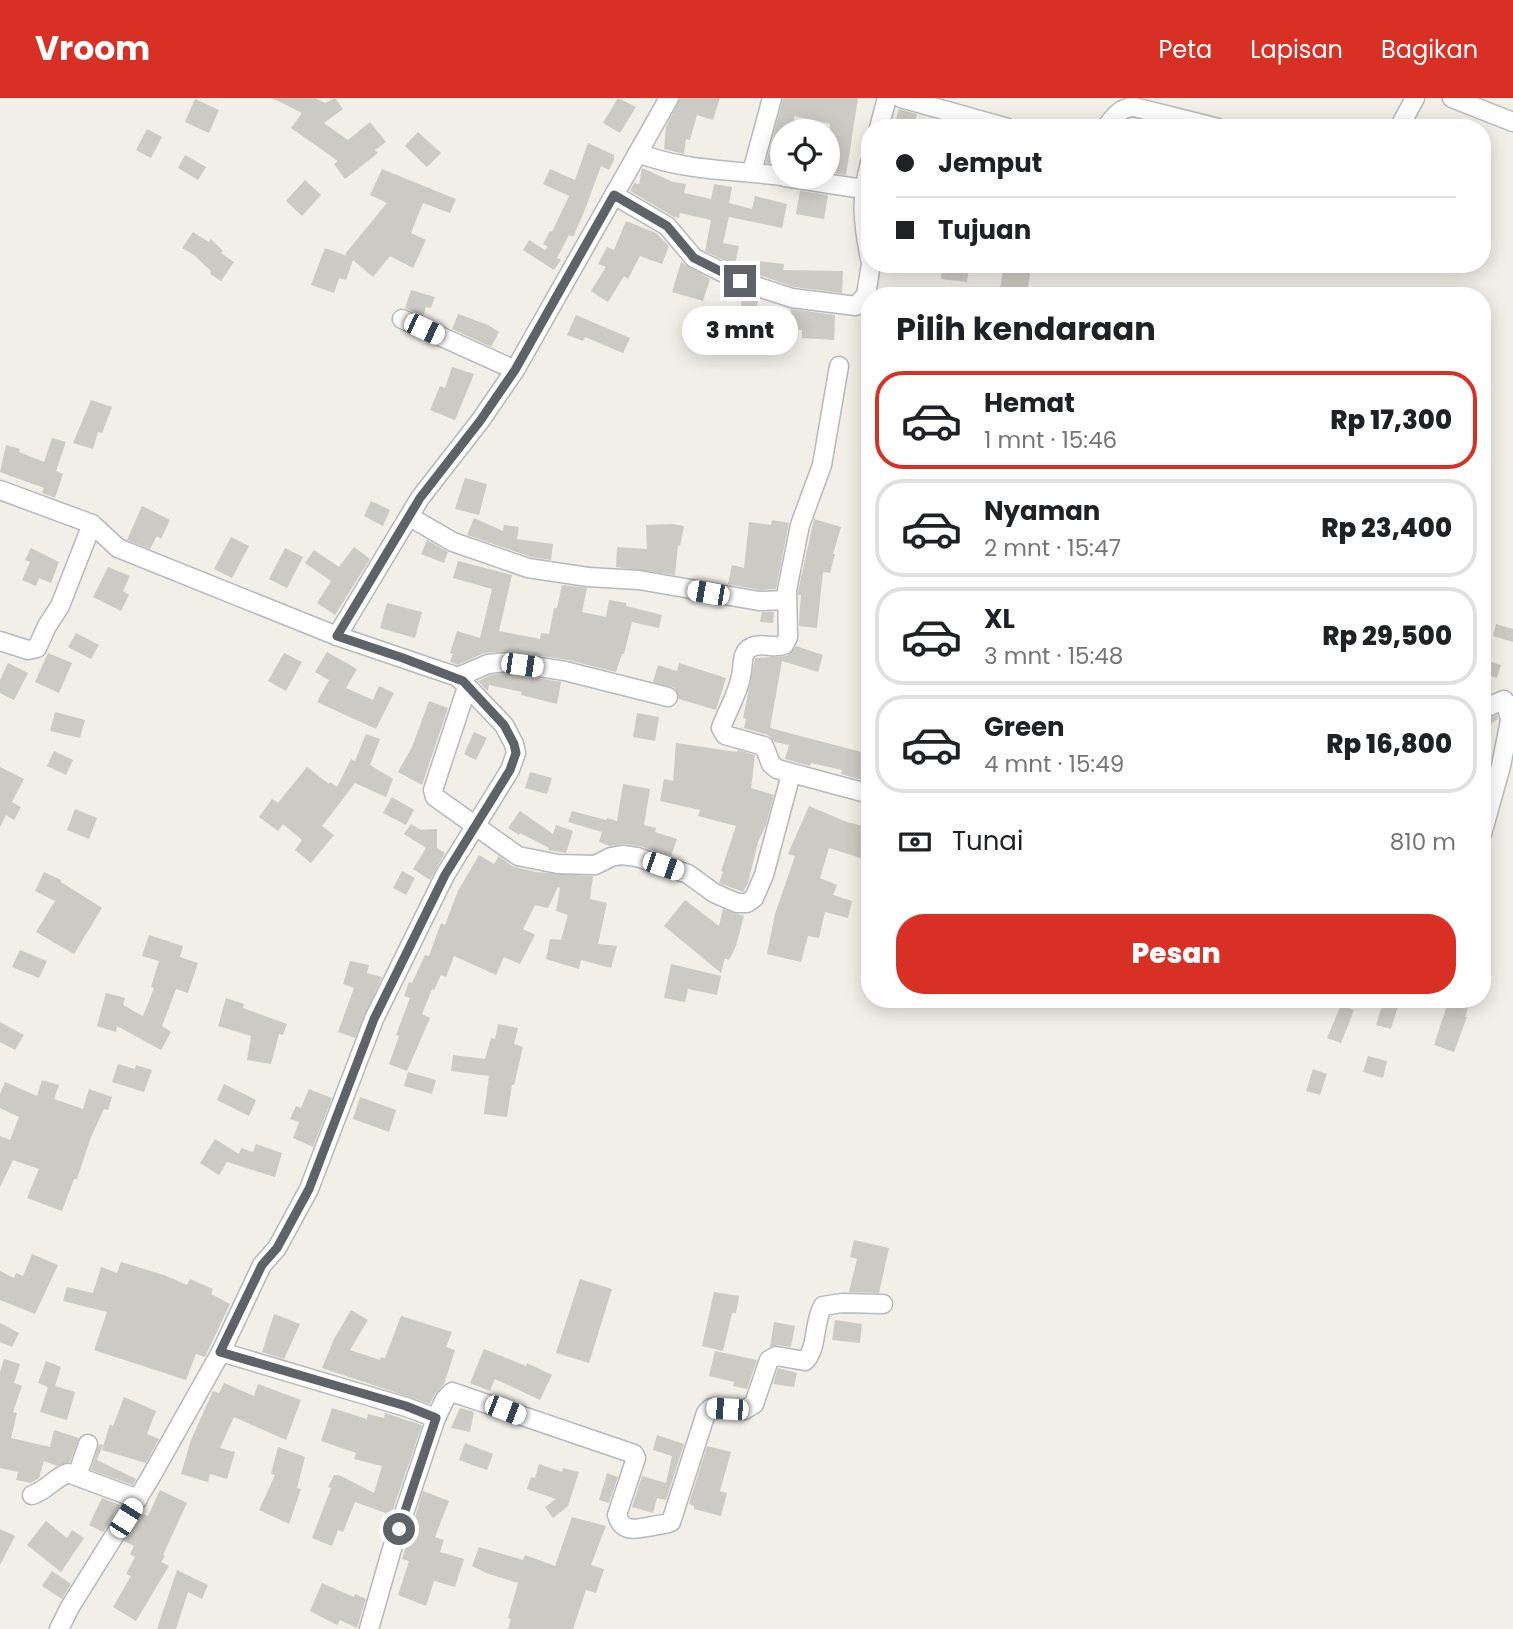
<!DOCTYPE html>
<html lang="id">
<meta charset="utf-8">
<style>
:root{--surface:#fff;--page:#f6f6f6;--text:#202124;--muted:#757577;--line:#e0e0e0;--accent:#d93025}
body{margin:0;font-family:Poppins,sans-serif;background:var(--page);color:var(--text);height:100vh;display:flex;flex-direction:column;font-size:26px;white-space:nowrap}
*{box-sizing:border-box;margin:0}
p{font-size:23px;color:var(--muted)}
.icon{flex:none;width:38px;height:38px;fill:none;stroke:currentColor;stroke-width:2;stroke-linecap:round;stroke-linejoin:round}
.map{position:relative;flex:1;overflow:hidden}
.sheet{position:absolute;left:861px;top:189px;width:630px;height:721px;display:flex;flex-direction:column;background:var(--surface);border-radius:28px;box-shadow:0 4px 18px #0003}
.sheet>*{flex:none}
.guide{position:absolute;left:861px;top:21px;width:630px;height:154px;border-radius:28px;box-shadow:0 4px 18px #0003;display:grid;align-content:center;height:154px;padding:0 35px;background:var(--surface)}
.controls{position:absolute;left:770px;top:21px;display:grid;gap:14px}
.controls a{display:grid;place-items:center;width:70px;height:70px;border-radius:50%;background:var(--surface);box-shadow:0 4px 18px #0003;font-size:35px}
.end{position:absolute;width:32px;height:32px;margin:-16px;border:9px solid #5f6368;background:#fff;box-shadow:0 0 0 4px #fff}
.from{border-radius:50%}
.bubble{position:absolute;height:49px;border-radius:24px;background:var(--surface);box-shadow:0 4px 18px #0003;font-size:23px;font-weight:800;line-height:49px;text-align:center}
.car{position:absolute;width:21px;height:42px;margin:-21px -10px;border-radius:9px;box-shadow:0 0 5px 2px #0007;background:linear-gradient(#fff 24%,#345 0 40%,#fff 0 76%,#345 0 86%,#fff 0)}
.guide b{display:flex;align-items:center;gap:24px;height:66px;font-size:26px}
.guide b+b{border-top:2px solid var(--line)}
.guide i{width:18px;height:18px;background:var(--text)}
ul{padding:0;list-style:none}
li{display:flex;align-items:center;gap:21px;height:98px;margin:0 14px 10px;padding:0 21px;border:4px solid var(--line);border-radius:28px}
li div{flex:1}
li b{display:block;font-size:26px}
li em{font-style:normal;font-weight:800}
li.selected{border-color:var(--accent)}
li>.icon{width:63px;height:63px;stroke-width:1.5}
h2{padding:0 35px;font-size:32px;line-height:84px}
.pay{display:flex;align-items:center;gap:18px;height:77px;padding:0 35px;font-size:26px}
.pay p{margin-inline-start:auto}
.cta{display:flex;gap:14px;margin-top:auto;padding:14px 35px}
.cta a{flex:1;height:80px;border-radius:28px;background:var(--accent);color:#fff;font-size:28px;font-weight:800;line-height:80px;text-align:center}
header{display:flex;align-items:center;gap:42px;box-sizing:border-box;height:98px;padding:0 35px;background:var(--accent);color:#fff}
header strong{font-size:33px}
nav{display:flex;gap:38px;margin-inline-start:auto;font-size:24px}
.map>svg:first-child{display:block}
.building{fill:#cccac5}
.lines{fill:none;stroke-linecap:round;stroke-linejoin:round}
.street-casing{stroke:#b5b8bc;stroke-width:21}
.street{stroke:#fff;stroke-width:18}
.route{stroke:#5f6368;stroke-width:9}
</style>
<header>
<strong>Vroom</strong>
<nav><a>Peta</a><a>Lapisan</a><a>Bagikan</a></nav>
</header>
<div class="map">
<svg width="1513" height="1531" viewBox="0 0 1513 1531">
<rect width="100%" height="100%" fill="#f1efe8"/>
<!-- building -->
<g class="building">
<path d="M272 0H315L325 5 335 0 343 11 324 25 348 42 370 24 386 44 375 52 378 55 345 81 334 66 338 63 291 30 302 15Z"/>
<path d="M618 0 636 9 620 35 603 25Z"/>
<path d="M680 0H720L713 22 697 17 690 42 686 41 684 56 664 51 666 29Z"/>
<path d="M783 0H858L846 77 828 74 830 26 794 18 795 33H782V67L766 65Z"/>
<path d="M195 1 219 12 209 35 185 24Z"/>
<path d="M899 11 917 16 913 30H893Z"/>
<path d="M147 31 162 39 151 60 136 52Z"/>
<path d="M418 34 441 55 427 69 405 48Z"/>
<path d="M588 45 614 57V62L609 72 601 68 584 114 573 139 569 137 557 160 561 162 554 172 523 152 529 142 545 152 548 149 543 146 550 133 552 134 569 98 543 86 550 71 575 82Z"/>
<path d="M185 57 206 69 198 82 178 70Z"/>
<path d="M642 70 673 84 686 86 684 95 711 101 714 86 732 89 729 105 752 111 755 98 787 106 782 130 729 119 723 145 739 148 735 166 729 165 705 153 711 122 680 115 679 120 674 119 630 93 634 85 639 86Z"/>
<path d="M382 71 456 101 450 115 423 105 411 135 426 142 413 170 390 158 373 179 353 162 346 182 339 180 334 195 311 187 325 150 347 158 345 156 387 105 370 97Z"/>
<path d="M305 82 321 97 302 118 286 103Z"/>
<path d="M800 93 828 97 824 121 796 116Z"/>
<path d="M626 123 656 135 669 148 662 166 640 158 628 181 624 178 608 204 591 193 606 169 598 166 607 149 614 152Z"/>
<path d="M193 134 209 144 211 141 223 153 221 155 234 164 221 183 210 176 211 173 194 157 182 150Z"/>
<path d="M757 163 784 166 783 172 843 173 842 195 794 189 756 176Z"/>
<path d="M681 164 710 181 703 203 672 194Z"/>
<path d="M942 166 969 169 967 184 941 181Z"/>
<path d="M1004 166 1031 170 1027 195 1000 191Z"/>
<path d="M411 192 435 199 431 210 426 209 423 218 405 210Z"/>
<path d="M742 200 758 202 754 225 739 223Z"/>
<path d="M791 211 835 217 834 242 802 240V232L790 231Z"/>
<path d="M458 216 488 227 499 234 491 249 452 231Z"/>
<path d="M576 217 630 240 623 255 585 239 583 243 567 237Z"/>
<path d="M452 269 474 276 455 322 430 312 440 288 445 290Z"/>
<path d="M91 302 112 309 102 335 98 334 93 351 73 345Z"/>
<path d="M52 340 66 344 56 373 63 376 55 400 42 395 44 390 0 374 6 347 20 351 19 354 44 364Z"/>
<path d="M465 380 487 386 479 417 455 411Z"/>
<path d="M371 403 390 412 383 428 364 418Z"/>
<path d="M142 408 170 422 161 441 157 438 150 451 127 442Z"/>
<path d="M474 420 503 433 504 427 519 429 517 441 553 446 551 462 531 459 467 437Z"/>
<path d="M814 421 841 429 833 456H835L830 475 823 474 817 530 799 528V522L801 497H798V493Z"/>
<path d="M772 422 789 425 776 491 760 492 728 486 732 467 744 470 749 424 771 427Z"/>
<path d="M673 426 684 428 680 448 678 447 675 477 616 469 617 449 647 451 646 427Z"/>
<path d="M231 439 249 448 232 480 214 471Z"/>
<path d="M427 442 448 454 444 465 421 456Z"/>
<path d="M354 449 370 461 335 517 317 505 331 483 305 465 314 452 339 469Z"/>
<path d="M31 450 59 464 51 485 39 480 36 488 22 482 30 464 25 462Z"/>
<path d="M285 450 303 459 287 490 269 481Z"/>
<path d="M458 463 512 477 499 533 540 541 541 535 549 536 554 510H557L562 487 587 490 582 514 606 519 609 502 626 505V508L662 517 659 530 632 524 624 556H622L616 574 568 562 508 553 484 555 458 567 450 564 453 556 450 555 457 533 480 540 492 491 453 480Z"/>
<path d="M108 469 130 478 123 493 129 497 121 513 93 499Z"/>
<path d="M387 505 422 514 415 540 380 530Z"/>
<path d="M762 514H774L773 525 760 524Z"/>
<path d="M1496 526 1513 531V544L1493 538Z"/>
<path d="M76 535 99 547 91 561 68 549Z"/>
<path d="M796 548 823 557 818 574 782 563 770 630 869 656 862 682 841 676 842 672 811 665 810 668 785 661 789 647 775 644 768 637 744 630 746 621 743 620 755 560 787 558Z"/>
<path d="M327 554 357 571 346 590 373 602 379 588 394 595 376 631 317 604 329 582 315 574Z"/>
<path d="M48 555 72 565 59 595 35 584Z"/>
<path d="M284 555 302 564 286 593 268 583Z"/>
<path d="M1482 561 1501 567 1497 580 1482 575Z"/>
<path d="M8 565 28 575 14 602 0 595V582Z"/>
<path d="M679 565 726 580 716 612 679 601 675 590 653 584 658 567 677 573Z"/>
<path d="M507 575 561 584 557 606 521 597 522 594 489 587 488 592H486L478 583 491 577Z"/>
<path d="M429 603 448 610 422 687 398 674 412 649Z"/>
<path d="M55 614 85 622 80 640 50 633Z"/>
<path d="M637 615 659 619 655 643 633 639Z"/>
<path d="M1497 617 1498 621 1482 631V622Z"/>
<path d="M474 634 487 640 476 662 464 656Z"/>
<path d="M366 636 380 641 370 667 393 681 386 699 355 685 322 728 334 737 311 765 295 752 302 742 283 726 278 733 259 719 272 701 278 705 307 669 329 686 330 684 337 689 351 661 355 663Z"/>
<path d="M676 645 737 654 738 652 755 657 751 690 774 697 766 727 758 744 748 785 743 794 719 785 723 774 721 773 736 728 698 718 700 712 660 703 664 681 673 683Z"/>
<path d="M54 653 73 662 66 677 47 668Z"/>
<path d="M0 669 24 681 12 704 21 709 14 722 6 717 0 729Z"/>
<path d="M530 674 552 680 547 696 525 690Z"/>
<path d="M623 686 650 691 644 727 656 730 655 734 677 741 671 758 639 748 623 746 610 748 599 744 602 734 568 724 572 713 606 722 607 720 617 723Z"/>
<path d="M392 699 414 712 406 727 383 715Z"/>
<path d="M809 708 847 724 870 730V763L829 750 820 780 837 787 833 797 852 803 848 820 825 814 819 840 808 838 801 864 767 856 775 816 795 758 788 756Z"/>
<path d="M75 711 97 720 89 741 67 732Z"/>
<path d="M520 713 553 736 556 727 573 733 566 755 548 752 549 750 520 735 519 737 508 730Z"/>
<path d="M411 726 421 732 437 731V750L445 755 430 782 413 771 426 750 404 736Z"/>
<path d="M479 757 494 766 499 758 512 768 536 774 593 778 590 801 607 805 598 846 617 848 611 870 581 862 579 871 546 861 550 841 561 842 568 817 556 813 560 790 558 789 548 810 535 807 523 831 535 837 520 866 504 859 496 877 454 858 446 879 441 877 434 892 432 891 422 916 430 920 407 973 389 966 399 938 396 937 410 900 404 898 409 884 412 885 425 857 429 858 441 825 445 827 458 793Z"/>
<path d="M402 773 415 780 406 797 393 790Z"/>
<path d="M44 774 61 782V784L102 810 74 856 36 834 55 803 35 793Z"/>
<path d="M685 802 719 828 723 811 744 818 736 848 729 862 725 860 721 875 664 828Z"/>
<path d="M149 837 183 848 180 859 198 865 188 895 176 891 162 928 171 934 161 952 117 928 116 934 97 928 106 895 125 900 123 907 143 918 154 890 151 889 159 863 142 858Z"/>
<path d="M20 852 47 863 39 880 12 869Z"/>
<path d="M350 863 369 867 367 875 382 879 355 940 338 934 354 890 343 886Z"/>
<path d="M671 866 721 878 717 897 688 891 685 904 664 900Z"/>
<path d="M226 900 244 906 243 910 287 926 283 937 279 936 271 966 247 962 251 938 218 928Z"/>
<path d="M1384 901H1400L1391 931 1376 927Z"/>
<path d="M1449 901H1471L1465 919H1467L1454 954 1434 947Z"/>
<path d="M1341 907 1354 912 1341 945 1327 940Z"/>
<path d="M0 924 24 937 15 952 0 944Z"/>
<path d="M498 926 518 930 514 946 523 949 514 987H512L507 1019 484 1016 489 978 451 973 453 957 485 961 491 940 495 941Z"/>
<path d="M1368 958 1387 963 1383 980 1363 974Z"/>
<path d="M118 966 135 971 136 967 152 972 144 994 112 984Z"/>
<path d="M1313 971 1327 976 1320 997 1306 993Z"/>
<path d="M408 974 436 982 432 996 404 988Z"/>
<path d="M42 982 59 987 54 1001 83 1011 89 991 112 999 108 1012 104 1011 91 1039 77 1081H74L62 1113 27 1100 39 1071 13 1062 0 1089V1038L10 1042 19 1019 0 1010V996L5 984 37 998Z"/>
<path d="M224 986 256 1002 249 1018 217 1002Z"/>
<path d="M309 991 332 1000 313 1049 293 1040 299 1024 290 1021 296 1008 301 1010Z"/>
<path d="M360 999 396 1012 389 1034 353 1021Z"/>
<path d="M215 1041 239 1056 241 1050 253 1054 256 1046 282 1055 275 1079 227 1064 219 1077 200 1065Z"/>
<path d="M854 1142 889 1150 879 1195 849 1194 857 1161 850 1159Z"/>
<path d="M32 1156 58 1167 35 1216 0 1202V1173L14 1180 16 1175 23 1178Z"/>
<path d="M121 1164 164 1177 187 1187 190 1181 213 1191 211 1196 230 1206 205 1259 196 1256 186 1282 94 1252 107 1214 63 1203 67 1189 93 1195 101 1169 117 1175Z"/>
<path d="M580 1181 612 1191 589 1265 556 1255Z"/>
<path d="M714 1194 739 1198 736 1215H732L723 1253 702 1248Z"/>
<path d="M351 1212 368 1222 350 1252 380 1262 381 1259 385 1260 401 1218 452 1234 446 1249 455 1252 444 1286 435 1296 430 1306 322 1270 334 1241Z"/>
<path d="M274 1216 300 1226 284 1261 262 1254Z"/>
<path d="M835 1222 862 1226 860 1245 832 1242Z"/>
<path d="M774 1224 795 1228 791 1249 778 1247 770 1249Z"/>
<path d="M0 1225 19 1235 12 1249 0 1244Z"/>
<path d="M484 1251 526 1268 527 1265 552 1277 540 1302 495 1281 490 1293 470 1285Z"/>
<path d="M715 1253 757 1262 747 1291 733 1288 734 1284 709 1278Z"/>
<path d="M4 1261 20 1266 14 1285 22 1288 13 1314 17 1315 11 1340 50 1349 54 1332 79 1340 70 1364 57 1368 44 1363 39 1380 31 1385 16 1382 18 1374 0 1370V1274Z"/>
<path d="M46 1263 61 1269 55 1288 75 1294 67 1322 40 1314 48 1289 38 1285Z"/>
<path d="M778 1270 797 1275 794 1289 773 1286Z"/>
<path d="M224 1285 254 1298 258 1286 301 1302 286 1342 234 1319 220 1350 235 1354 227 1381 210 1376 208 1384 181 1376 191 1342 213 1293 219 1295Z"/>
<path d="M124 1299 156 1313 147 1336 159 1341 146 1365 102 1352 110 1326 113 1328Z"/>
<path d="M332 1310 367 1321 368 1316 384 1320 385 1315 422 1327 391 1417 355 1404 343 1434 338 1432 332 1448 312 1440 331 1390 328 1389 334 1377H339L374 1395 382 1368 354 1361 356 1355 321 1343Z"/>
<path d="M460 1310 474 1314 470 1334 451 1330Z"/>
<path d="M657 1337 684 1346 666 1402 657 1400 653 1415 632 1409 642 1378 666 1385 672 1358 653 1352Z"/>
<path d="M465 1345 493 1356 487 1372 459 1362Z"/>
<path d="M99 1346 103 1347 97 1362 136 1381 133 1387 91 1372Z"/>
<path d="M707 1348 731 1354 720 1393 727 1395 721 1418 694 1411V1408L689 1406Z"/>
<path d="M278 1349 305 1359 297 1390 301 1391 289 1426 259 1412 275 1377 271 1376Z"/>
<path d="M539 1366 562 1374 563 1370 579 1374 568 1408 553 1420 545 1409 556 1401 527 1391 531 1379 535 1380Z"/>
<path d="M607 1375 618 1379 609 1405 599 1402Z"/>
<path d="M160 1392 187 1405 163 1457 165 1458 161 1464 169 1468 136 1523 113 1509 131 1478 126 1476 135 1459 130 1456 134 1448 124 1443 142 1415 148 1418Z"/>
<path d="M423 1393 449 1403 435 1439 444 1442 440 1454 464 1461 455 1489 434 1483 426 1508 398 1497 409 1463 402 1461Z"/>
<path d="M102 1400 120 1407 103 1434 89 1427Z"/>
<path d="M572 1419 606 1428 591 1467 604 1471 596 1495 586 1492 573 1531H508L511 1521 508 1520 518 1485 486 1475 472 1468 479 1449 523 1462 525 1457 555 1468Z"/>
<path d="M46 1423 67 1440 72 1432 84 1440 61 1474 27 1447Z"/>
<path d="M0 1431 15 1438 0 1467Z"/>
<path d="M177 1472 208 1487 202 1501 188 1494 176 1531H157Z"/>
<path d="M52 1473 71 1486 62 1501 42 1488Z"/>
<path d="M322 1485 354 1499 355 1496 366 1501 357 1530 340 1522 337 1527 310 1513Z"/>
</g>
<g class="lines">
<!-- street casing -->
<g class="street-casing">
<g id="street">
<path d="M901 0 1008 30"/>
<path d="M1452 0 1513 24"/>
<path d="M879 30 887 0"/>
<path d="M1106 30C1113 19 1121 9 1134 9L1218 30"/>
<path d="M1399 30 1415 0"/>
<path d="M638 55C684 73 734 72 782 78"/>
<path d="M870 65C860 101 863 125 870 161"/>
<path d="M752 74 772 0"/>
<path d="M785 79 863 91"/>
<path d="M614 97 667 128 694 160 740 183 792 200 856 208 866 197 871 166"/>
<path d="M402 221 515 272"/>
<path d="M839 268 822 367 800 427 787 492 788 539 784 547C773 551 762 544 752 549 740 554 744 567 741 578 738 596 727 613 721 630L725 637 764 648 771 666 777 671 870 696"/>
<path d="M0 392 92 426 118 450 337 538 458 579 504 627 514 646 516 655 510 672 445 777 374 921 309 1091 277 1150 262 1167 221 1254 149 1382 70 1509 59 1531"/>
<path d="M410 419 453 444 528 470 588 479 639 482 759 503 787 502"/>
<path d="M337 538 420 400 480 323 515 272 669 0"/>
<path d="M0 543 28 552 37 550 47 528 60 508 92 426"/>
<path d="M458 579 488 566 507 564 565 573 668 599"/>
<path d="M467 589 433 692 435 699 518 758 558 766 595 767 611 759 622 757 637 759 688 776 714 795 737 805H747L754 800 764 777 791 676"/>
<path d="M1482 611 1504 602 1510 620"/>
<path d="M1482 736 1501 668 1513 607"/>
<path d="M221 1254 406 1309 436 1320 391 1454 369 1531"/>
<path d="M436 1320 445 1301 452 1294 634 1356 636 1360 617 1417C623 1437 638 1430 653 1428 660 1426 664 1427 671 1424L706 1315 711 1310 744 1312 754 1306 769 1262 776 1258 805 1263C818 1250 813 1225 823 1208L842 1205 883 1206"/>
<path d="M77 1378 88 1346"/>
<path d="M32 1397C46 1393 54 1380 68 1375L138 1401"/>
</g>
</g>
<!-- street -->
<use href="#street" class="street"/>
</g>
<g class="lines">
<!-- route -->
<path class="route" d="M399 1431 436 1320 406 1308 220 1254 262 1167 277 1150 309 1091 374 921 445 777 510 672 516 655 514 646 504 627 463 583 403 560 337 538 420 400 480 323 515 272 614 97 667 128 694 160 740 183"/>
</g>
</svg>
<div class="controls">
<a><svg class="icon" aria-label="locate" viewBox="0 0 24 24"><circle cx="12" cy="12" r="6"/><path d="M12 2v4M12 18v4M2 12h4M18 12h4"/></svg></a>
</div>
<i class="end from" style="left:399px;top:1431px"></i>
<i class="end" style="left:740px;top:183px"></i>
<div class="bubble" style="left:682px;top:208px;width:116px">3 mnt</div>
<i class="car" style="left:424px;top:231px;rotate:115deg"></i>
<i class="car" style="left:708px;top:495px;rotate:280deg"></i>
<i class="car" style="left:522px;top:567px;rotate:98deg"></i>
<i class="car" style="left:663px;top:768px;rotate:109deg"></i>
<i class="car" style="left:727px;top:1311px;rotate:274deg"></i>
<i class="car" style="left:505px;top:1312px;rotate:111deg"></i>
<i class="car" style="left:126px;top:1420px;rotate:32deg"></i>
<div class="guide">
<b><i class="from"></i>Jemput</b>
<b><i></i>Tujuan</b>
</div>
<section class="sheet">
<h2>Pilih kendaraan</h2>
<ul>
<li class="selected"><svg class="icon" aria-label="car" viewBox="0 0 24 24"><path d="M5 17H2v-5l4-1 3-4h7l3 4 3 1v5h-3M9 17h6M6 11h13"/><circle cx="7" cy="17" r="2"/><circle cx="17" cy="17" r="2"/></svg><div><b>Hemat</b><p>1 mnt · 15:46</p></div><em>Rp 17,300</em></li>
<li><svg class="icon" aria-label="car" viewBox="0 0 24 24"><path d="M5 17H2v-5l4-1 3-4h7l3 4 3 1v5h-3M9 17h6M6 11h13"/><circle cx="7" cy="17" r="2"/><circle cx="17" cy="17" r="2"/></svg><div><b>Nyaman</b><p>2 mnt · 15:47</p></div><em>Rp 23,400</em></li>
<li><svg class="icon" aria-label="car" viewBox="0 0 24 24"><path d="M5 17H2v-5l4-1 3-4h7l3 4 3 1v5h-3M9 17h6M6 11h13"/><circle cx="7" cy="17" r="2"/><circle cx="17" cy="17" r="2"/></svg><div><b>XL</b><p>3 mnt · 15:48</p></div><em>Rp 29,500</em></li>
<li><svg class="icon" aria-label="car" viewBox="0 0 24 24"><path d="M5 17H2v-5l4-1 3-4h7l3 4 3 1v5h-3M9 17h6M6 11h13"/><circle cx="7" cy="17" r="2"/><circle cx="17" cy="17" r="2"/></svg><div><b>Green</b><p>4 mnt · 15:49</p></div><em>Rp 16,800</em></li>
</ul>
<div class="pay"><svg class="icon" aria-label="cash" viewBox="0 0 24 24"><path d="M3 7h18v10H3z"/><circle cx="12" cy="12" r="2"/></svg>Tunai<p>810 m</p></div>
<div class="cta"><a>Pesan</a></div>
</section>
</div>
